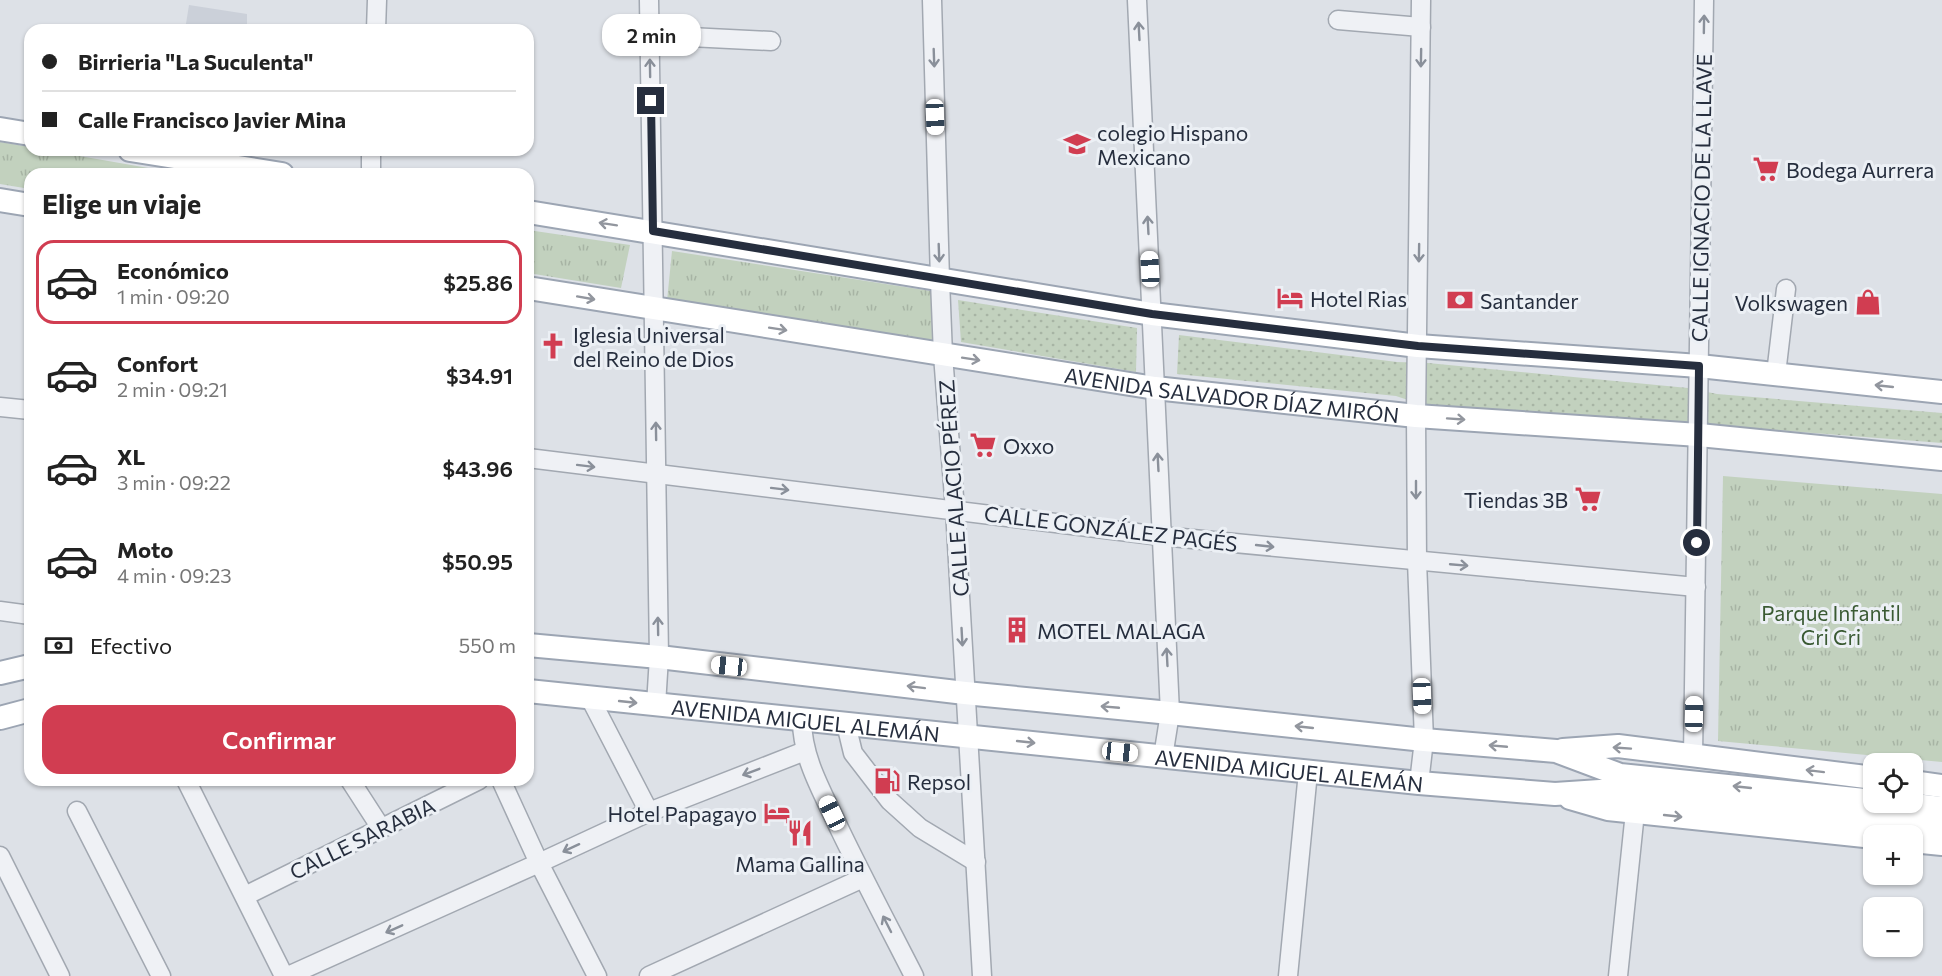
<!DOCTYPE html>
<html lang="es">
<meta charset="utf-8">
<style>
:root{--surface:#fff;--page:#f2f2f2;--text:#222;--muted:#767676;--line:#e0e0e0;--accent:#d13d51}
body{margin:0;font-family:Commissioner,sans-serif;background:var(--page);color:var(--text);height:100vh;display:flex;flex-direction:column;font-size:22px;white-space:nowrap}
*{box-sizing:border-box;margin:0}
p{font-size:20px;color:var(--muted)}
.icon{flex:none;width:33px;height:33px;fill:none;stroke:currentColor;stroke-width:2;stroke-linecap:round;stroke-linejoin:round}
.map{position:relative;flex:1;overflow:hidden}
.drawer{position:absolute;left:24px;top:168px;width:510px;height:618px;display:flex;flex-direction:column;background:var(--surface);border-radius:18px;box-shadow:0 2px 4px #0004}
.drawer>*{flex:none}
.guide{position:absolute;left:24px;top:24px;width:510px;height:132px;border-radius:18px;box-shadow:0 2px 4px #0004;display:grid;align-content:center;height:132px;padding:0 18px;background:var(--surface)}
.controls{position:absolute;left:1863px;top:753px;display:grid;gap:12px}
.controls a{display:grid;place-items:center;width:60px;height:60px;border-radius:12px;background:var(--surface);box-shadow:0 2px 4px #0004;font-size:30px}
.end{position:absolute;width:27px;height:27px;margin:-14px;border:8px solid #262e3e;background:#fff;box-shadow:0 0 0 3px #fff}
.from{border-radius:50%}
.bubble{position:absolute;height:42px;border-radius:18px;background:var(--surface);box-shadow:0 2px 4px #0004;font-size:20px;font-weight:600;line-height:42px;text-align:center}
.car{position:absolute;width:18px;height:36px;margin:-18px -9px;border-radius:8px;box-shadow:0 0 4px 2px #0007;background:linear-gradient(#fff 24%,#345 0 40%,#fff 0 76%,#345 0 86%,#fff 0)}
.guide b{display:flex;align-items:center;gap:21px;height:57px;font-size:22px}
.guide b+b{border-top:2px solid var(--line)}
.guide i{width:15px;height:15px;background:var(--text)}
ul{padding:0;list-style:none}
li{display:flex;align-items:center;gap:18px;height:84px;margin:0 12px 9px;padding:0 6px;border:3px solid transparent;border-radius:18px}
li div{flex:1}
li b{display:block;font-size:22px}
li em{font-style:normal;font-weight:600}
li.on{border-color:var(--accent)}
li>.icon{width:54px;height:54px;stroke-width:1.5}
h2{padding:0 18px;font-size:27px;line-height:72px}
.pay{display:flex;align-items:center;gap:15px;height:66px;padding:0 18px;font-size:22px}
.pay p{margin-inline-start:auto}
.button{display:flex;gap:12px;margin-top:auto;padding:12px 18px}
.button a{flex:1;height:69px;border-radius:18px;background:var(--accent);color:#fff;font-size:24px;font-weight:600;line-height:69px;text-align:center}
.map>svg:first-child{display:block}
.built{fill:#cbd0d9}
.grass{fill:url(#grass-dots)}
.park{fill:url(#park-tufts)}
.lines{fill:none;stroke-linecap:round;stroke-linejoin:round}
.minor-casing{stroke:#a2a8b1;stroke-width:21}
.major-casing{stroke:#9ca5b3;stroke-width:26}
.minor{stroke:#eff1f5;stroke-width:18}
.major{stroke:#fff;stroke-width:22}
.oneway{stroke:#8a909a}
.oneway2{stroke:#92969e}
.route{stroke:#262e3e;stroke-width:8}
.labels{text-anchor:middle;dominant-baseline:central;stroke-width:6;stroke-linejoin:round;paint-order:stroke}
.poi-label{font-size:21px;fill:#262e3e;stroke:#ecf0f5;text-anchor:start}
.street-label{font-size:21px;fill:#262e3e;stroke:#ecf0f5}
.park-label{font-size:21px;fill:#3a5a33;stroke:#ecf0f5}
</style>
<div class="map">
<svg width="1942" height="976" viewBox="0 0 1942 976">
<defs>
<pattern id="grass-dots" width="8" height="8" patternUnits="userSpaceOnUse" patternTransform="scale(1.5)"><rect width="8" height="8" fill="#c2d1be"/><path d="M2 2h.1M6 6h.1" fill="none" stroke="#a7b4a4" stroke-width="1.8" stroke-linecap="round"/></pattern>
<pattern id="park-tufts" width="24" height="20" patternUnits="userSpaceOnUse" patternTransform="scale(1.5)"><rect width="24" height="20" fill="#c2d1be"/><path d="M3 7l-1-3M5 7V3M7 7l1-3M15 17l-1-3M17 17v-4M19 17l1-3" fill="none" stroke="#a7b4a4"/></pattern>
</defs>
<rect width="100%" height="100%" fill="#dde1e7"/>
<!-- built -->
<path class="built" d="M189 5 247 14V30H185Z"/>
<!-- grass -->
<g class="grass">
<path d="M958 300 1137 328 1136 372 961 342Z"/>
<path d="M1179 335 1397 362 1428 363 1688 388 1717 394 1942 413V443L1687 423 1429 407 1396 396 1177 374Z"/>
</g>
<!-- park -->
<g class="park">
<path d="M0 142 30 147V150H45L183 174H30V189L0 184Z"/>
<path d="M528 230 630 245 621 288 528 273Z"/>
<path d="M672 251 931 291 932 340 667 301Z"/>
<path d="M1723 476 1942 494V762L1718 741Z"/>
</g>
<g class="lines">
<!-- minor casing -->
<g class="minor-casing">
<g id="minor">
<path d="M649 0 659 657 656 705"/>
<path d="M932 0 940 280 943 355 955 510 982 976"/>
<path d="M1137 0 1170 713 1163 757"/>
<path d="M1338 20 1421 27"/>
<path d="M376 30 377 0"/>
<path d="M650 35 771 41"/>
<path d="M371 174V150"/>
<path d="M1776 374 1786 289"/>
<path d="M0 407 30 410"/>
<path d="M528 458 1161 536 1696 587"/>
<path d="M0 611 30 615"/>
<path d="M590 698 649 812"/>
<path d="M802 720C802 759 823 793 839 828 863 878 889 927 914 976"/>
<path d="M846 724 853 753 890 801 920 828 976 862"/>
<path d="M1693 756 1704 0"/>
<path d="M186 780 284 976"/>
<path d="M350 780 381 828"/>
<path d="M501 780 539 863 597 976"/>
<path d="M1419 783 1424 740 1417 561 1416 416 1421 0"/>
<path d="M77 811 161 976"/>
<path d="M0 856 60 976"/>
<path d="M245 896 479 780"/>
<path d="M288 976 539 863 649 812 805 751"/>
<path d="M649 976 863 878"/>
<path d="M1288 976 1308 772"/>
<path d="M1618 976 1635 812"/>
</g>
</g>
<!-- major casing -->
<g class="major-casing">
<g id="major">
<path d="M0 129 30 134"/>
<path d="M130 150 282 174"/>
<path d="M0 200 30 205"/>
<path d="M528 212 1152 314 1418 346 1699 366 1942 392"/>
<path id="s1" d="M528 288 1155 388 1416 416 1699 435 1942 459"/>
<path d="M528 645 659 657 965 693 1170 713 1424 740 1556 751 1620 775 1874 801"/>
<path d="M0 673 30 666"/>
<path id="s2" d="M528 691 1419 783 1555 794 1615 790 1942 825"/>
<path d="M0 718 30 710"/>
<path d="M1563 750 1618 746 1874 778"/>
<path d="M1912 782 1942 786"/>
<path d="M1570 798 1608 809 1874 837"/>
<path d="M1888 802 1942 808"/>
<path d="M1912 841 1942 844"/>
</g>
</g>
<!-- minor -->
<use href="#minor" class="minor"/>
<!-- major -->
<use href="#major" class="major"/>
</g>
<!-- one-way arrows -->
<defs><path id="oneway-shaft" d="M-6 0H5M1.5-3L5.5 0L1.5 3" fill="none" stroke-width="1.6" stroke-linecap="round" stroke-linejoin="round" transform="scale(1.5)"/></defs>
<g class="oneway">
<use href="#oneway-shaft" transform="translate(1704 24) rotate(-89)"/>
<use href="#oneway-shaft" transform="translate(1139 31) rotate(-93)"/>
<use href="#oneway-shaft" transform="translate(934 58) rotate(88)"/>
<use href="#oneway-shaft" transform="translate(1421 58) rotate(91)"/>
<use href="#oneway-shaft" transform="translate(650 68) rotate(-91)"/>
<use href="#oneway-shaft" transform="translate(1148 225) rotate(-93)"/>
<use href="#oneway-shaft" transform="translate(939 253) rotate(88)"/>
<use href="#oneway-shaft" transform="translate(1419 253) rotate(91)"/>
<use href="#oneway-shaft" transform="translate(656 431) rotate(-91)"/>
<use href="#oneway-shaft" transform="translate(1158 462) rotate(-93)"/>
<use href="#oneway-shaft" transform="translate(586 466) rotate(7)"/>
<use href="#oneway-shaft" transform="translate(780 489) rotate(7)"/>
<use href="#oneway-shaft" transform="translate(1416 490) rotate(90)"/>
<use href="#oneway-shaft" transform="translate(1265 546) rotate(6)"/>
<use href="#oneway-shaft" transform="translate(1459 565) rotate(5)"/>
<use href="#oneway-shaft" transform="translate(658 626) rotate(-91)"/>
<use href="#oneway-shaft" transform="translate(962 637) rotate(87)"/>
<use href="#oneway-shaft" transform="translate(1167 657) rotate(-93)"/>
<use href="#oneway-shaft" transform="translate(751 772) rotate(159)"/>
<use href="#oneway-shaft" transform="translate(571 848) rotate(155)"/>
<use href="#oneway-shaft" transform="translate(887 924) rotate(-117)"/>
<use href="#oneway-shaft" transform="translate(394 929) rotate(156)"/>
</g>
<g class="oneway2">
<use href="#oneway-shaft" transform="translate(608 224) rotate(-171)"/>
<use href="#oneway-shaft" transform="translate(586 298) rotate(10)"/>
<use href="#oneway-shaft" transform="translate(778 329) rotate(9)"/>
<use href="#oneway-shaft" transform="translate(971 359) rotate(9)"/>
<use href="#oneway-shaft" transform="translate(1884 386) rotate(-174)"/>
<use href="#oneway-shaft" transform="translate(1456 419) rotate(4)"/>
<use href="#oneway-shaft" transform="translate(916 687) rotate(-173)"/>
<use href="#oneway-shaft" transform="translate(628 702) rotate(6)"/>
<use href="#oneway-shaft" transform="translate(1110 707) rotate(-175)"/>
<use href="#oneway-shaft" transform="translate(1304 727) rotate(-174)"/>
<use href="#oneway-shaft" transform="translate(1026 742) rotate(6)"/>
<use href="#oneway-shaft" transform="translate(1498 746) rotate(-175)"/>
<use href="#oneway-shaft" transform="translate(1622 748) rotate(-176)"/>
<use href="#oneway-shaft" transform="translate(1815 771) rotate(-173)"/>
<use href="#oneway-shaft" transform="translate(1742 787) rotate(-174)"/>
<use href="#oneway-shaft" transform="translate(1673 816) rotate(6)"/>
</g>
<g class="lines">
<!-- route -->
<path class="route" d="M651 101 653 231 1152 314 1418 346 1699 366 1697 543"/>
</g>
<!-- icons -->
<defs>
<g id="school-bare" transform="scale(2.07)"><path d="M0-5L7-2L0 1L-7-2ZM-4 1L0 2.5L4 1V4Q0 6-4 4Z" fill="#d13d51" stroke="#ecf0f5" stroke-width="2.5" paint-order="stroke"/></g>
<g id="supermarket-bare" transform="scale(2.07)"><path d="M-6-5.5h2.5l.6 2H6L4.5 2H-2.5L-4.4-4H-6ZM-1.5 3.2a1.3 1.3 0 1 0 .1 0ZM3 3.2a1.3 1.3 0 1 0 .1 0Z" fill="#d13d51" stroke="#ecf0f5" stroke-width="2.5" paint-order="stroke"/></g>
<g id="hotel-bare" transform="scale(2.07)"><path d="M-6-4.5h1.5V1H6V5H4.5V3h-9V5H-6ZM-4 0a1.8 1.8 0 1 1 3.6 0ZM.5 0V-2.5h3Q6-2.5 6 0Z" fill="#d13d51" stroke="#ecf0f5" stroke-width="2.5" paint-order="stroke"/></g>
<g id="bank-bare" transform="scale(2.07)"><path d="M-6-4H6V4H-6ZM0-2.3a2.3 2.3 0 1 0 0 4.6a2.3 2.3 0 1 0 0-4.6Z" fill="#d13d51" stroke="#ecf0f5" stroke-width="2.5" paint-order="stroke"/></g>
<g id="shop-bare" transform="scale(2.07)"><path d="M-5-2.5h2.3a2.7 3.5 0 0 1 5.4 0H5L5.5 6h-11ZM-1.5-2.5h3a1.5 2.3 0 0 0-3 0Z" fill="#d13d51" stroke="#ecf0f5" stroke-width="2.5" paint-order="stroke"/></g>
<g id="church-bare" transform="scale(2.07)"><path d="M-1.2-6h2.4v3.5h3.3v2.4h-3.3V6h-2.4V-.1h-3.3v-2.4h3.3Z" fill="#d13d51" stroke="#ecf0f5" stroke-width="2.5" paint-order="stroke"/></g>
<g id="building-bare" transform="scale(2.07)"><path d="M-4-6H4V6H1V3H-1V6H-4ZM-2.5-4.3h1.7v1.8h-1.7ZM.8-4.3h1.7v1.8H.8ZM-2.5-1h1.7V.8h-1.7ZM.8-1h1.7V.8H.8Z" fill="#d13d51" stroke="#ecf0f5" stroke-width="2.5" paint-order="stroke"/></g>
<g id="fuel-bare" transform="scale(2.07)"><path d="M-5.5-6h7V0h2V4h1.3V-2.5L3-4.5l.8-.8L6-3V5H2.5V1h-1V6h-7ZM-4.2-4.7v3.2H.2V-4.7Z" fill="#d13d51" stroke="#ecf0f5" stroke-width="2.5" paint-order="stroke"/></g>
<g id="restaurant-bare" transform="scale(2.07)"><path d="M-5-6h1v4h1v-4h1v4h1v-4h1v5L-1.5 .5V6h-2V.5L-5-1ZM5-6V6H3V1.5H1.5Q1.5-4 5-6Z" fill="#d13d51" stroke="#ecf0f5" stroke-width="2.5" paint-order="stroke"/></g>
</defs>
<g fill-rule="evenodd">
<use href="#school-bare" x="1077" y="144"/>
<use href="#supermarket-bare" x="1766" y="169"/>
<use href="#hotel-bare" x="1290" y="298"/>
<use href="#bank-bare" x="1460" y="300"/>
<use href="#shop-bare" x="1868" y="302"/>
<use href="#church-bare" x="553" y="346"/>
<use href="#supermarket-bare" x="983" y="445"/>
<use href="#supermarket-bare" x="1588" y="499"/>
<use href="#building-bare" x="1017" y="630"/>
<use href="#fuel-bare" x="887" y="781"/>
<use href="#hotel-bare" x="777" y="813"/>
<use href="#restaurant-bare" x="800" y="833"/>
</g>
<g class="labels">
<!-- poi labels -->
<g class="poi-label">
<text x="1097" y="132">colegio Hispano<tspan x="1097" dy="24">Mexicano</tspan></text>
<text x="1786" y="169">Bodega Aurrera</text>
<text x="1310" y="298">Hotel Rias</text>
<text x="1480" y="300">Santander</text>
<text x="1848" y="302" text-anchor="end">Volkswagen</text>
<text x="573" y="334">Iglesia Universal<tspan x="573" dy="24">del Reino de Dios</tspan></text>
<text x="1003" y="445">Oxxo</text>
<text x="1568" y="499" text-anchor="end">Tiendas 3B</text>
<text x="1037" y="630">MOTEL MALAGA</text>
<text x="907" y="781">Repsol</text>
<text x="757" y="813" text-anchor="end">Hotel Papagayo</text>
<text x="800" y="863" text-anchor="middle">Mama Gallina</text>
</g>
<!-- street labels -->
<g class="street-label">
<text transform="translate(1701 198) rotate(-89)">CALLE IGNACIO DE LA LLAVE</text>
<text stroke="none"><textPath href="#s1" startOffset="712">AVENIDA SALVADOR DÍAZ MIRÓN</textPath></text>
<text transform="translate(953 488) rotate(-94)">CALLE ALACIO PÉREZ</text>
<text transform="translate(1111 528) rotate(7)">CALLE GONZÁLEZ PAGÉS</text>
<text stroke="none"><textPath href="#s2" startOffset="279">AVENIDA MIGUEL ALEMÁN</textPath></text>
<text stroke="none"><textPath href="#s2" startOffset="765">AVENIDA MIGUEL ALEMÁN</textPath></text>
<text transform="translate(362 838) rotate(-26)">CALLE SARABIA</text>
</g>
<!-- park labels -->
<g class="park-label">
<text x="1831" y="612">Parque Infantil<tspan x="1831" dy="24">Cri Cri</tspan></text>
</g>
</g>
</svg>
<div class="controls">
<a><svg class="icon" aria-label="locate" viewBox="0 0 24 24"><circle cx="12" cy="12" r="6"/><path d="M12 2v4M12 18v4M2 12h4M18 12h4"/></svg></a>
<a>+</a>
<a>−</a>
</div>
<i class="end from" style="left:1697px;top:543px"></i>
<i class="end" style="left:651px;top:101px"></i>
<div class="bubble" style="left:602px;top:14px;width:99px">2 min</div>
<i class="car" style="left:935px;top:117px;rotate:178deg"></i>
<i class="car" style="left:1150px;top:269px;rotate:357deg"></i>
<i class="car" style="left:729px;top:666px;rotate:276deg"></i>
<i class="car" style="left:1422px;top:696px;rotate:178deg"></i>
<i class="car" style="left:1694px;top:714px;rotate:1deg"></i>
<i class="car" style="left:1120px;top:752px;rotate:96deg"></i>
<i class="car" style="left:832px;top:813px;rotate:335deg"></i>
<div class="guide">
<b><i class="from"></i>Birrieria &quot;La Suculenta&quot;</b>
<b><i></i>Calle Francisco Javier Mina</b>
</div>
<section class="drawer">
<h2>Elige un viaje</h2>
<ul>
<li class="on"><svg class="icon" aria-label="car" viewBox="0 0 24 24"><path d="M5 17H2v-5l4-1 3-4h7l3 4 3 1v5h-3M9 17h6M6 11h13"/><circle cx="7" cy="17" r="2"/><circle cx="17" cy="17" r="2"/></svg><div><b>Económico</b><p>1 min · 09:20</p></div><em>$25.86</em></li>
<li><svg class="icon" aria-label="car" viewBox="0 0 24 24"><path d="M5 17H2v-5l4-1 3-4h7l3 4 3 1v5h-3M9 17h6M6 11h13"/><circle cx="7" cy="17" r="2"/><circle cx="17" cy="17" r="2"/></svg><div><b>Confort</b><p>2 min · 09:21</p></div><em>$34.91</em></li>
<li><svg class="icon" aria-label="car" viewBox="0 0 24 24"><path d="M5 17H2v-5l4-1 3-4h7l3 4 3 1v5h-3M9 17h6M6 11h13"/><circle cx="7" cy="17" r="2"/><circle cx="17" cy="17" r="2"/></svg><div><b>XL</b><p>3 min · 09:22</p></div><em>$43.96</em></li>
<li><svg class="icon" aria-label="car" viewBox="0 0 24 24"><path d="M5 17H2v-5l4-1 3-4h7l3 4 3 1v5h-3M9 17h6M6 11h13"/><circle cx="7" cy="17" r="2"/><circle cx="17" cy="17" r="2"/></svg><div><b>Moto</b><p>4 min · 09:23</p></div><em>$50.95</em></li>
</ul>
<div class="pay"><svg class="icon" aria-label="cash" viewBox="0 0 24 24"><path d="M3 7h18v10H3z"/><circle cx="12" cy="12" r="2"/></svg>Efectivo<p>550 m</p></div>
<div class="button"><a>Confirmar</a></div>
</section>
</div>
